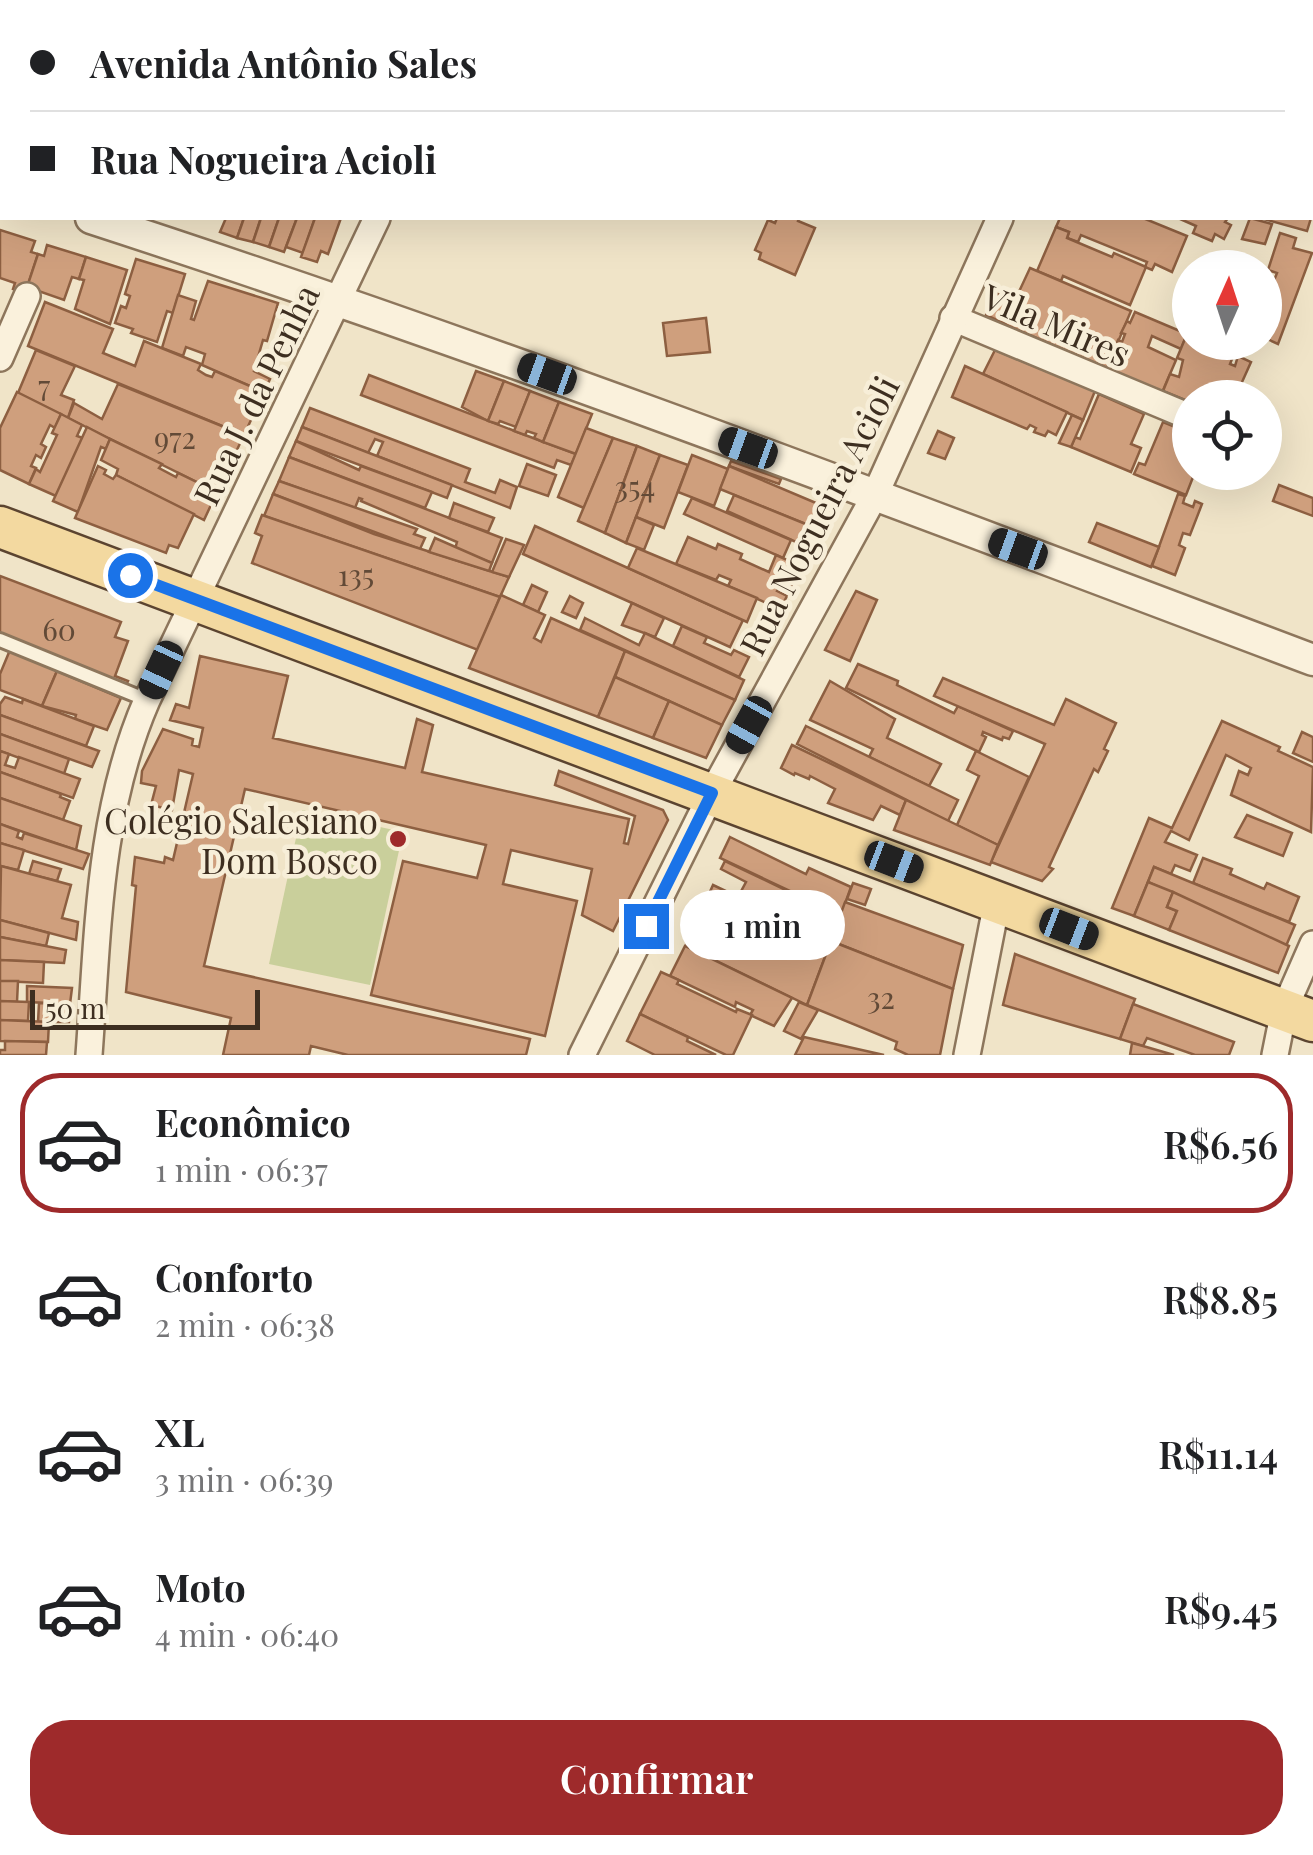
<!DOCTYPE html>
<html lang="pt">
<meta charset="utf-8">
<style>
:root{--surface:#fff;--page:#f6f6f6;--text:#202124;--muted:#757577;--line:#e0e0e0;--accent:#9e2a2b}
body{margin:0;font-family:"Playfair Display",serif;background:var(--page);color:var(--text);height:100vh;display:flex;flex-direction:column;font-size:38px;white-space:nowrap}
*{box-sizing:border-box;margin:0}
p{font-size:32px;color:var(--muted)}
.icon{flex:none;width:55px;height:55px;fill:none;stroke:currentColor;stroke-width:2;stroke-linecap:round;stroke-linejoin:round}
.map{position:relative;height:1055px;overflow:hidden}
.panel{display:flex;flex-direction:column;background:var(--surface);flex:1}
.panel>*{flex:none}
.hud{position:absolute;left:0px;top:0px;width:1315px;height:220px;box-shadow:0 10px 40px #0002;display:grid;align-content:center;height:220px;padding:0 30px;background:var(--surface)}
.needle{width:65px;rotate:3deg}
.fabs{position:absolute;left:1172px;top:250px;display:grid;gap:20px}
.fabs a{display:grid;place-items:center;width:110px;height:110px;border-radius:50%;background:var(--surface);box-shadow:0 10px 40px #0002;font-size:50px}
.scale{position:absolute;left:30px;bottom:25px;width:230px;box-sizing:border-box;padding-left:10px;border:5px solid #3d2e20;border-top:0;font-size:28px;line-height:35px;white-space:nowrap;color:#3d2e20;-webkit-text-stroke:8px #f7eed8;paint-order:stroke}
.end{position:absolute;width:45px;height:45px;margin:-22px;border:12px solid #1a73e8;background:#fff;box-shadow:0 0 0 5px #fff}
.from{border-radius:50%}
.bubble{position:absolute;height:70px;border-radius:35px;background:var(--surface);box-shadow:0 10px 40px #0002;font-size:32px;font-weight:600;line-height:70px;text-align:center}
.car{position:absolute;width:30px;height:60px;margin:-30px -15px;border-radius:12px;box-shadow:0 0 8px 2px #0007;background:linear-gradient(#222 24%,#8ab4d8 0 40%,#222 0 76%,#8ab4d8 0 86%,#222 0)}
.hud b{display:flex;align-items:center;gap:35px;height:95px;font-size:38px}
.hud b+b{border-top:2px solid var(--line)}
.hud i{width:25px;height:25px;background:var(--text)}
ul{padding:18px 0 0;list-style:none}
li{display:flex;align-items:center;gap:30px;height:140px;margin:0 20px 15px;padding:0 10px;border:5px solid transparent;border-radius:40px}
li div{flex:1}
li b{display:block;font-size:38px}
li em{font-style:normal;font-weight:600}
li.selected{border-color:var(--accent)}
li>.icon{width:90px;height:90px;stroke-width:1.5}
.button{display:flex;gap:20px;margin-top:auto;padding:20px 30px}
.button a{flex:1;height:115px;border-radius:40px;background:var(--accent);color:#fff;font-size:40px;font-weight:600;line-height:115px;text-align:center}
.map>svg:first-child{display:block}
.green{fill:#c9cf9b}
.building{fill:#cf9f7d;stroke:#8d5f41;stroke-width:2.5}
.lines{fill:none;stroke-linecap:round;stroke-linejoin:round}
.service-casing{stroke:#8d765c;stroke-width:18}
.minor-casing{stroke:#8d765c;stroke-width:30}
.tertiary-casing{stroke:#8d765c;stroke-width:35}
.primary-casing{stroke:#5b4430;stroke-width:45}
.service{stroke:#faf1dc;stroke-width:12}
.minor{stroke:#faf1dc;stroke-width:25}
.tertiary{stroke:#faf1dc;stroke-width:30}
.primary{stroke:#f3d9a0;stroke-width:40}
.route{stroke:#1a73e8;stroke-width:12}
.poi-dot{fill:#9e2a2b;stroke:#f7eed8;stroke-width:4}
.labels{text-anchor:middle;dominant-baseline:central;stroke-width:9;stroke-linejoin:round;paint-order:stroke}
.number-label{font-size:30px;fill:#624a37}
.street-label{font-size:35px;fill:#3d2e20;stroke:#f7eed8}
.poi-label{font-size:35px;fill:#3d2e20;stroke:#f7eed8;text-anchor:end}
</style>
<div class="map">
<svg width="1313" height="1055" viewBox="0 0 1313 1055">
<rect width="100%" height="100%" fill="#f0e4c8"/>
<!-- green -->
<path class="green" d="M302 810 403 832 370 985 269 964Z"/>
<!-- building -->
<g class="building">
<path d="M244 218 237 238 220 232 226 218Z"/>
<path d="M244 218H261L253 242 237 238Z"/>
<path d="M261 218H279L269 247 253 242Z"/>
<path d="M279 218H297L284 252 269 247Z"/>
<path d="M297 218H315L303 253 286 247Z"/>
<path d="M315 218H341L328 254 321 251 317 262 301 257Z"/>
<path d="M777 218H799L798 221 815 228 795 275 759 259 761 253 755 250 768 220 775 223Z"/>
<path d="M1060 218H1143L1187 236 1172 272 1155 264 1152 270 1145 267 1147 262 1081 235 1078 242 1067 238 1069 232 1056 227Z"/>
<path d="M1178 218H1228L1225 222 1231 225 1224 239 1215 234 1212 241 1193 233 1196 226Z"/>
<path d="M1250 218 1272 224 1265 244 1242 239Z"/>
<path d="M1264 219V218H1311L1307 231Z"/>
<path d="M1056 227 1069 232 1067 238 1112 257 1114 253 1146 267 1130 305 1063 276 1061 281 1037 271Z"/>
<path d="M0 230 35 241 31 252 38 254 25 294 13 289 15 283 0 278Z"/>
<path d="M1280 233 1296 238 1293 248 1312 253 1278 344 1265 338V303L1277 273 1268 270Z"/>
<path d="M47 245 86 257 79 279 72 277 64 300 27 287 38 254 44 256Z"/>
<path d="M86 257 127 270 110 324 75 309 84 280 79 279Z"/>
<path d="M136 259 185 274 173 313 167 311 157 342 131 333 133 329 115 323 121 306 126 308 130 296 125 294Z"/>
<path d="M1030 268 1131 311 1107 368 1004 324Z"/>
<path d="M208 281 278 303 267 341 263 340 254 371 270 379 264 392 202 365 205 354 186 347 183 356 162 348 178 295 196 301 191 319 194 320Z"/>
<path d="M995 293 1014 301 1005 324 986 315Z"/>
<path d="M45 302 113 329 103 353 135 366 144 341 201 364 198 370 206 375 212 377 215 371 264 392 244 435 28 346Z"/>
<path d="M1135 312 1187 334 1181 349 1152 336 1148 347 1176 360 1161 395 1131 383 1132 379 1107 368 1118 340 1122 342 1125 334 1121 333 1127 321 1130 323Z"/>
<path d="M706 318 710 352 667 356 663 323Z"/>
<path d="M1187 334 1190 342H1207L1234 354 1230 364 1235 366 1238 356 1251 362 1238 391 1228 387 1223 398H1190V402L1163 391 1170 374 1179 377 1183 360 1177 358Z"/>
<path d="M36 350 75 366 61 395 74 400 68 418 18 393Z"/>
<path d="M995 350 1095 391 1083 420 983 374Z"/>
<path d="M965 366 1067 412 1056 435 1048 431 1045 436 1034 432 1036 428 1030 425 1027 429 952 397Z"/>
<path d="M476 371 504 381 488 421 462 407Z"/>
<path d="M369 375 525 435 576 454 571 465 557 460 554 468 361 395Z"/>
<path d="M504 381 530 391 516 427 500 421 498 424 488 421Z"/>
<path d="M118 384 244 435 217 492 68 418 74 403 102 419Z"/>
<path d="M530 391 559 402 543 442 534 438 536 434 527 431 525 435 514 431Z"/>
<path d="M17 392 61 414 55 428 50 425 41 444 46 447 41 458 36 455 31 466 36 468 29 484 0 470V428Z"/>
<path d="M1099 394 1144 414 1131 444 1141 448 1131 472 1071 447 1075 437 1080 439Z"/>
<path d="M559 402 592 414 576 454 543 442Z"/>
<path d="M310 408 470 469 465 482 495 493 500 480 517 487 510 508 377 456 383 442 375 439 368 453 302 427Z"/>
<path d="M61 414 82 425 77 436 83 438 56 496 29 484 36 469 40 472 57 435 52 433Z"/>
<path d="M1072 415 1083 420 1071 447 1059 443Z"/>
<path d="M1163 422 1190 433V472H1195L1186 495 1134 474 1139 463 1145 465Z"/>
<path d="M87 427 110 439 106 449 101 447 78 512 53 501Z"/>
<path d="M302 427 452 485 447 498 296 441Z"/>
<path d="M586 428 613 438 584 508 558 497Z"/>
<path d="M938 431 954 438 945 459 928 453Z"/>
<path d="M613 438 637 446 605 533 578 521Z"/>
<path d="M110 439 162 464 159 468 176 477 178 473 217 492 204 520 116 475 118 469 101 460Z"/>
<path d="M296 441 359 470 361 466 432 492 425 508 289 457Z"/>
<path d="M637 446 660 455 626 543 605 533Z"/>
<path d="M660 455 688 465 664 528 636 517Z"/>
<path d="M692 455 728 469 714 506 678 492Z"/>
<path d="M289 457 502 538 492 563 455 549 457 542 361 501 362 499 359 498 355 508 279 481Z"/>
<path d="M731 461 781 479 779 484 729 466Z"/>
<path d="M527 464 556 475 548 496 519 486Z"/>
<path d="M98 466 106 470 104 474 113 479 116 475 194 514 178 548 169 545 166 553 75 518Z"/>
<path d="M729 466 823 506 813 527 720 489Z"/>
<path d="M279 481 417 529 414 534 425 538 420 549 273 494Z"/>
<path d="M1279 485 1313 498V516L1273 501Z"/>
<path d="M273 494 374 534 509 577 500 597 264 516Z"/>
<path d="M1178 494 1185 496 1183 503 1193 507 1195 501 1202 504 1190 535 1183 533 1179 545 1185 548 1175 575 1152 566Z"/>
<path d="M734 495 813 527 805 546 727 511Z"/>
<path d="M692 498 791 540 783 558 684 514Z"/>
<path d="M454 503 494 518 488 532 449 518Z"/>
<path d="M262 515 500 597 478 650 252 563 262 536 255 533Z"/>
<path d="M636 517 654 525 644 550 626 543Z"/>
<path d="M1097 523 1159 547 1151 567 1089 542Z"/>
<path d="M535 526 743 620 730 647 523 554Z"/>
<path d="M688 537 716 549 718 544 742 554 740 559 769 572 776 555 803 567 792 586 788 584 790 580 778 575 775 581 781 583 777 591 787 596 780 609 728 586 731 580 719 575 716 580 676 564Z"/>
<path d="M435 538 492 563 489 571 429 552Z"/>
<path d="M506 539 524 545 509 577 492 572Z"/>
<path d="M637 548 757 598 747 622 628 568Z"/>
<path d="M0 576 121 622 115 637 128 641 115 676 128 681 125 688 90 675 92 670 0 636Z"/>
<path d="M532 585 547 592 538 612 523 605Z"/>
<path d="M856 591 877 600 850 661 825 650Z"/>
<path d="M501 595 545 615 534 638 541 642 551 618 625 651 598 717 469 668Z"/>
<path d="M570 596 583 603 576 618 562 612Z"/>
<path d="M632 603 664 618 655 637 622 625Z"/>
<path d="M585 618 639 645 645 633 744 680 735 700 580 630Z"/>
<path d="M682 626 707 637 704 643 731 655 734 650 749 657 739 677 673 646Z"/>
<path d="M10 650 57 671 42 706 0 690V674Z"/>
<path d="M625 651 735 700 722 725 615 677Z"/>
<path d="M200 656 288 676 273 738 405 768 417 719 433 725 422 772 629 819 624 843 628 844 635 816 555 785 559 771 663 810 668 820 613 931 582 915 592 869 511 850 503 884 577 901 545 1036 371 995 403 861 477 878 486 845 245 789 204 966 530 1039 526 1055H348L311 1046 309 1055H223L231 1018 126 992 136 886 132 885 135 857 164 863 165 857 173 860 193 774 179 770 172 810 151 805 156 786 141 783 142 771 163 729 193 739 192 745 199 747 203 728 170 720 176 704 189 708Z"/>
<path d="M858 664 898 681 897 685 954 713 958 706 1013 731 1009 739 1003 737 1002 740 983 732 982 735 986 737 979 752 846 688Z"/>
<path d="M57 671 121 698 107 730 75 719 76 715 42 706Z"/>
<path d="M615 677 669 701 653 738 598 717Z"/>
<path d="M943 678 1054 725 1066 699 1116 723 1104 749 1108 751 1098 772 1094 769 1049 867 1053 869 1042 881 991 862 1045 744 934 696Z"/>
<path d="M830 681 895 719 887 738 941 764 929 786 869 757 873 749 810 720Z"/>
<path d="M5 697 22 703 23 699 94 726 86 746 0 715V704Z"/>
<path d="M669 701 722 725 706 758 653 738Z"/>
<path d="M0 715 99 751 92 767 0 734Z"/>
<path d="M1222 721 1280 747 1278 751 1313 767 1311 832 1231 795 1239 771 1248 775 1251 768 1226 755 1189 840 1171 831 1165 842 1197 855 1190 871 1175 865 1171 874 1154 867 1134 916 1112 908 1149 818 1172 828Z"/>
<path d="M806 726 958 800 948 821 797 744Z"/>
<path d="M1302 732 1313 737V762L1293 753Z"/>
<path d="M0 734 69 759 64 774 0 751Z"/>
<path d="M792 745 906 800 900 815 881 806 873 820 828 803 835 789 810 776 809 779 795 773 794 775 781 768Z"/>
<path d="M0 751 9 754 5 765 15 768 19 757 80 779 73 798 0 772Z"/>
<path d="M976 751 1029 777 998 845 957 825 979 776 967 770Z"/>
<path d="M0 772 61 794 60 797 70 801 63 820 0 798Z"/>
<path d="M0 798 81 826 76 850 0 824Z"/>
<path d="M906 800 998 845 990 865 894 830Z"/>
<path d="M1247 815 1292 833 1283 856 1235 837Z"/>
<path d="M0 824 19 831 17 837 22 839 24 833 89 854 83 869 0 843Z"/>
<path d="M730 837 806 874 809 868 851 887 841 915 720 858Z"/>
<path d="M0 843 24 850 18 870 0 866Z"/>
<path d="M1203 858 1232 869 1230 874 1264 889 1267 883 1299 897 1289 922 1193 883Z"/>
<path d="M33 861 61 869 57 881 29 874Z"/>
<path d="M725 861 792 893 782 913 786 914 784 919 738 897 746 882 721 869Z"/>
<path d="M1 866 71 885 62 918 78 922 76 940 0 920Z"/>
<path d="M1154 867 1295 925 1286 946 1148 882Z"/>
<path d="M1148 882 1173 892 1167 907 1177 911 1169 930 1134 916Z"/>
<path d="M853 883 871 889 865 905 847 899Z"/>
<path d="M713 885 831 941 807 1005 686 946Z"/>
<path d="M1173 892 1289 946 1278 973 1169 930 1177 911 1167 907Z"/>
<path d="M793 893 832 911 821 936 792 923 796 916 785 911Z"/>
<path d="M845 902 963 945 953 989 831 941Z"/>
<path d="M0 920 49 933 46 946 0 937Z"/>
<path d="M0 937 66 950 64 963 0 960Z"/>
<path d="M831 941 953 989 940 1055H908L895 1049 897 1042 807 1005Z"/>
<path d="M685 946 792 998 774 1026 750 1015 753 1010 736 1002 735 1007 670 976Z"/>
<path d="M1015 954 1135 999 1120 1039 1003 1005Z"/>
<path d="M0 960 44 962 43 983 0 981Z"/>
<path d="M661 972 679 980 677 984 736 1012 737 1009 752 1015 733 1055H726L640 1014Z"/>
<path d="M0 981H18L17 1002 0 1001Z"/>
<path d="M27 986 72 988 70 1004 27 1002Z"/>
<path d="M0 1001 29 1002 28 1021 0 1020Z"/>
<path d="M799 1002 818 1010 801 1039 784 1031Z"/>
<path d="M39 1003 70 1004 69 1022H38Z"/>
<path d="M1133 1004 1234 1042 1229 1055H1195L1147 1038 1143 1046 1120 1039Z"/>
<path d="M640 1014 688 1037 687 1041 716 1055H655L627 1041Z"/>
<path d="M0 1020 49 1022 48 1042 0 1041Z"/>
<path d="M804 1037 884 1055H795Z"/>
<path d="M5 1041 47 1042 46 1055H0V1050H5Z"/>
<path d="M1132 1043 1143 1046 1174 1055H1130Z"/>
</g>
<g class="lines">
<!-- service casing -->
<g class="service-casing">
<path id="service" d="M0 640 147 700"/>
</g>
<!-- minor casing -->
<g class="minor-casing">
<g id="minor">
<path d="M478 2 479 0"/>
<path d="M1100 2 1101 0"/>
<path d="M953 318 1190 417"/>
<path d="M0 358 27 296"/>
<path d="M89 1055C98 935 98 812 147 700L377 218"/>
<path d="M582 1055 712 793 875 495 1000 218"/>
<path d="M967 1055 997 902"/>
<path d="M1275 1055 1284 1010 1313 944"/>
</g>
</g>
<!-- tertiary casing -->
<g class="tertiary-casing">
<g id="tertiary">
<path d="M0 188 2 189"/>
<path d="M91 218C503 352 908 507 1313 660"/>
</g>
</g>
<!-- primary casing -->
<g class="primary-casing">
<g id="primary">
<path d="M1142 0 1149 2"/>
<path d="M1312 64H1313"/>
<path d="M0 527 1313 1021"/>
</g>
</g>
<!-- service -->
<use href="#service" class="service"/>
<!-- minor -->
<use href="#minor" class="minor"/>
<!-- tertiary -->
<use href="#tertiary" class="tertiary"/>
<!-- primary -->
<use href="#primary" class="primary"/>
</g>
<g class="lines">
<!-- route -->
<path class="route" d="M130 575 712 793 646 926"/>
</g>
<!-- markers -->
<circle class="poi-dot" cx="398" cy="839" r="10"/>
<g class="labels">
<!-- number labels -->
<g class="number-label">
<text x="44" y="385">7</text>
<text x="175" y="437">972</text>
<text x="635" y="486">354</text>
<text x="356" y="574">135</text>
<text x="59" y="629">60</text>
<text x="881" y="997">32</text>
</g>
<!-- street labels -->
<g class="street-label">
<text transform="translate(1057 324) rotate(23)">Vila Mires</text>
<text transform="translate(255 394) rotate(-64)">Rua J. da Penha</text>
<text transform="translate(818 515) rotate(-63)">Rua Nogueira Acioli</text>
</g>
<!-- poi labels -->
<g class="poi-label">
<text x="378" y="819">Colégio Salesiano<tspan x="378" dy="40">Dom Bosco</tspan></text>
</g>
</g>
</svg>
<div class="fabs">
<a><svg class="needle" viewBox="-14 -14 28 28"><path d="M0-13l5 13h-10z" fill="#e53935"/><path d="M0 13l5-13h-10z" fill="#757577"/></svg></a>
<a><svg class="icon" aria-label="locate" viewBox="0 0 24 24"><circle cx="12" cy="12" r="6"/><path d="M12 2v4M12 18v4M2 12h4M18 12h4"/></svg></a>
</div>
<div class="scale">50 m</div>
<i class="end from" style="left:130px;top:575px"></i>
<i class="end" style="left:646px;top:926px"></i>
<div class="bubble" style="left:680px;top:890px;width:165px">1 min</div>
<i class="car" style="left:547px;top:374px;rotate:290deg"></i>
<i class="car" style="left:748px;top:448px;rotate:290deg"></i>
<i class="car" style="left:1018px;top:549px;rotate:290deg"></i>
<i class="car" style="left:161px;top:670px;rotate:205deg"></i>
<i class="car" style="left:749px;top:725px;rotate:209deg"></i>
<i class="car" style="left:894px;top:862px;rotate:111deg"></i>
<i class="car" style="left:1069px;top:929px;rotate:111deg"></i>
<div class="hud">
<b><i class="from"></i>Avenida Antônio Sales</b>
<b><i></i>Rua Nogueira Acioli</b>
</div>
</div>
<section class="panel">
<ul>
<li class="selected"><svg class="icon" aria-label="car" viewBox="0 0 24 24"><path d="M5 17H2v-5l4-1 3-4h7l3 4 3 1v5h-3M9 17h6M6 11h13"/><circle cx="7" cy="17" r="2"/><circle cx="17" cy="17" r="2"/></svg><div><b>Econômico</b><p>1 min · 06:37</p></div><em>R$6.56</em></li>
<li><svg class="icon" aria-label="car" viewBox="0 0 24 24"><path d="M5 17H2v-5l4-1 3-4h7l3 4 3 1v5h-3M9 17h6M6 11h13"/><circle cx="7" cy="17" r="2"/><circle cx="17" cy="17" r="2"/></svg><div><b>Conforto</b><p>2 min · 06:38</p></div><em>R$8.85</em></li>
<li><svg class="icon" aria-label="car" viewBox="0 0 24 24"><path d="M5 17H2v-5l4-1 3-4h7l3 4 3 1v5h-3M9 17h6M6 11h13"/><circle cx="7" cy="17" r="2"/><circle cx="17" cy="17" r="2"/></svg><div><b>XL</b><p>3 min · 06:39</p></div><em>R$11.14</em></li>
<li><svg class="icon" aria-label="car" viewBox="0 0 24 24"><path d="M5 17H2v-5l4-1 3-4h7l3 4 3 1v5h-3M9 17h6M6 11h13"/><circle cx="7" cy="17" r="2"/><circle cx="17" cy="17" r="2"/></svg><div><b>Moto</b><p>4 min · 06:40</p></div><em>R$9.45</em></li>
</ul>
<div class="button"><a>Confirmar</a></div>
</section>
